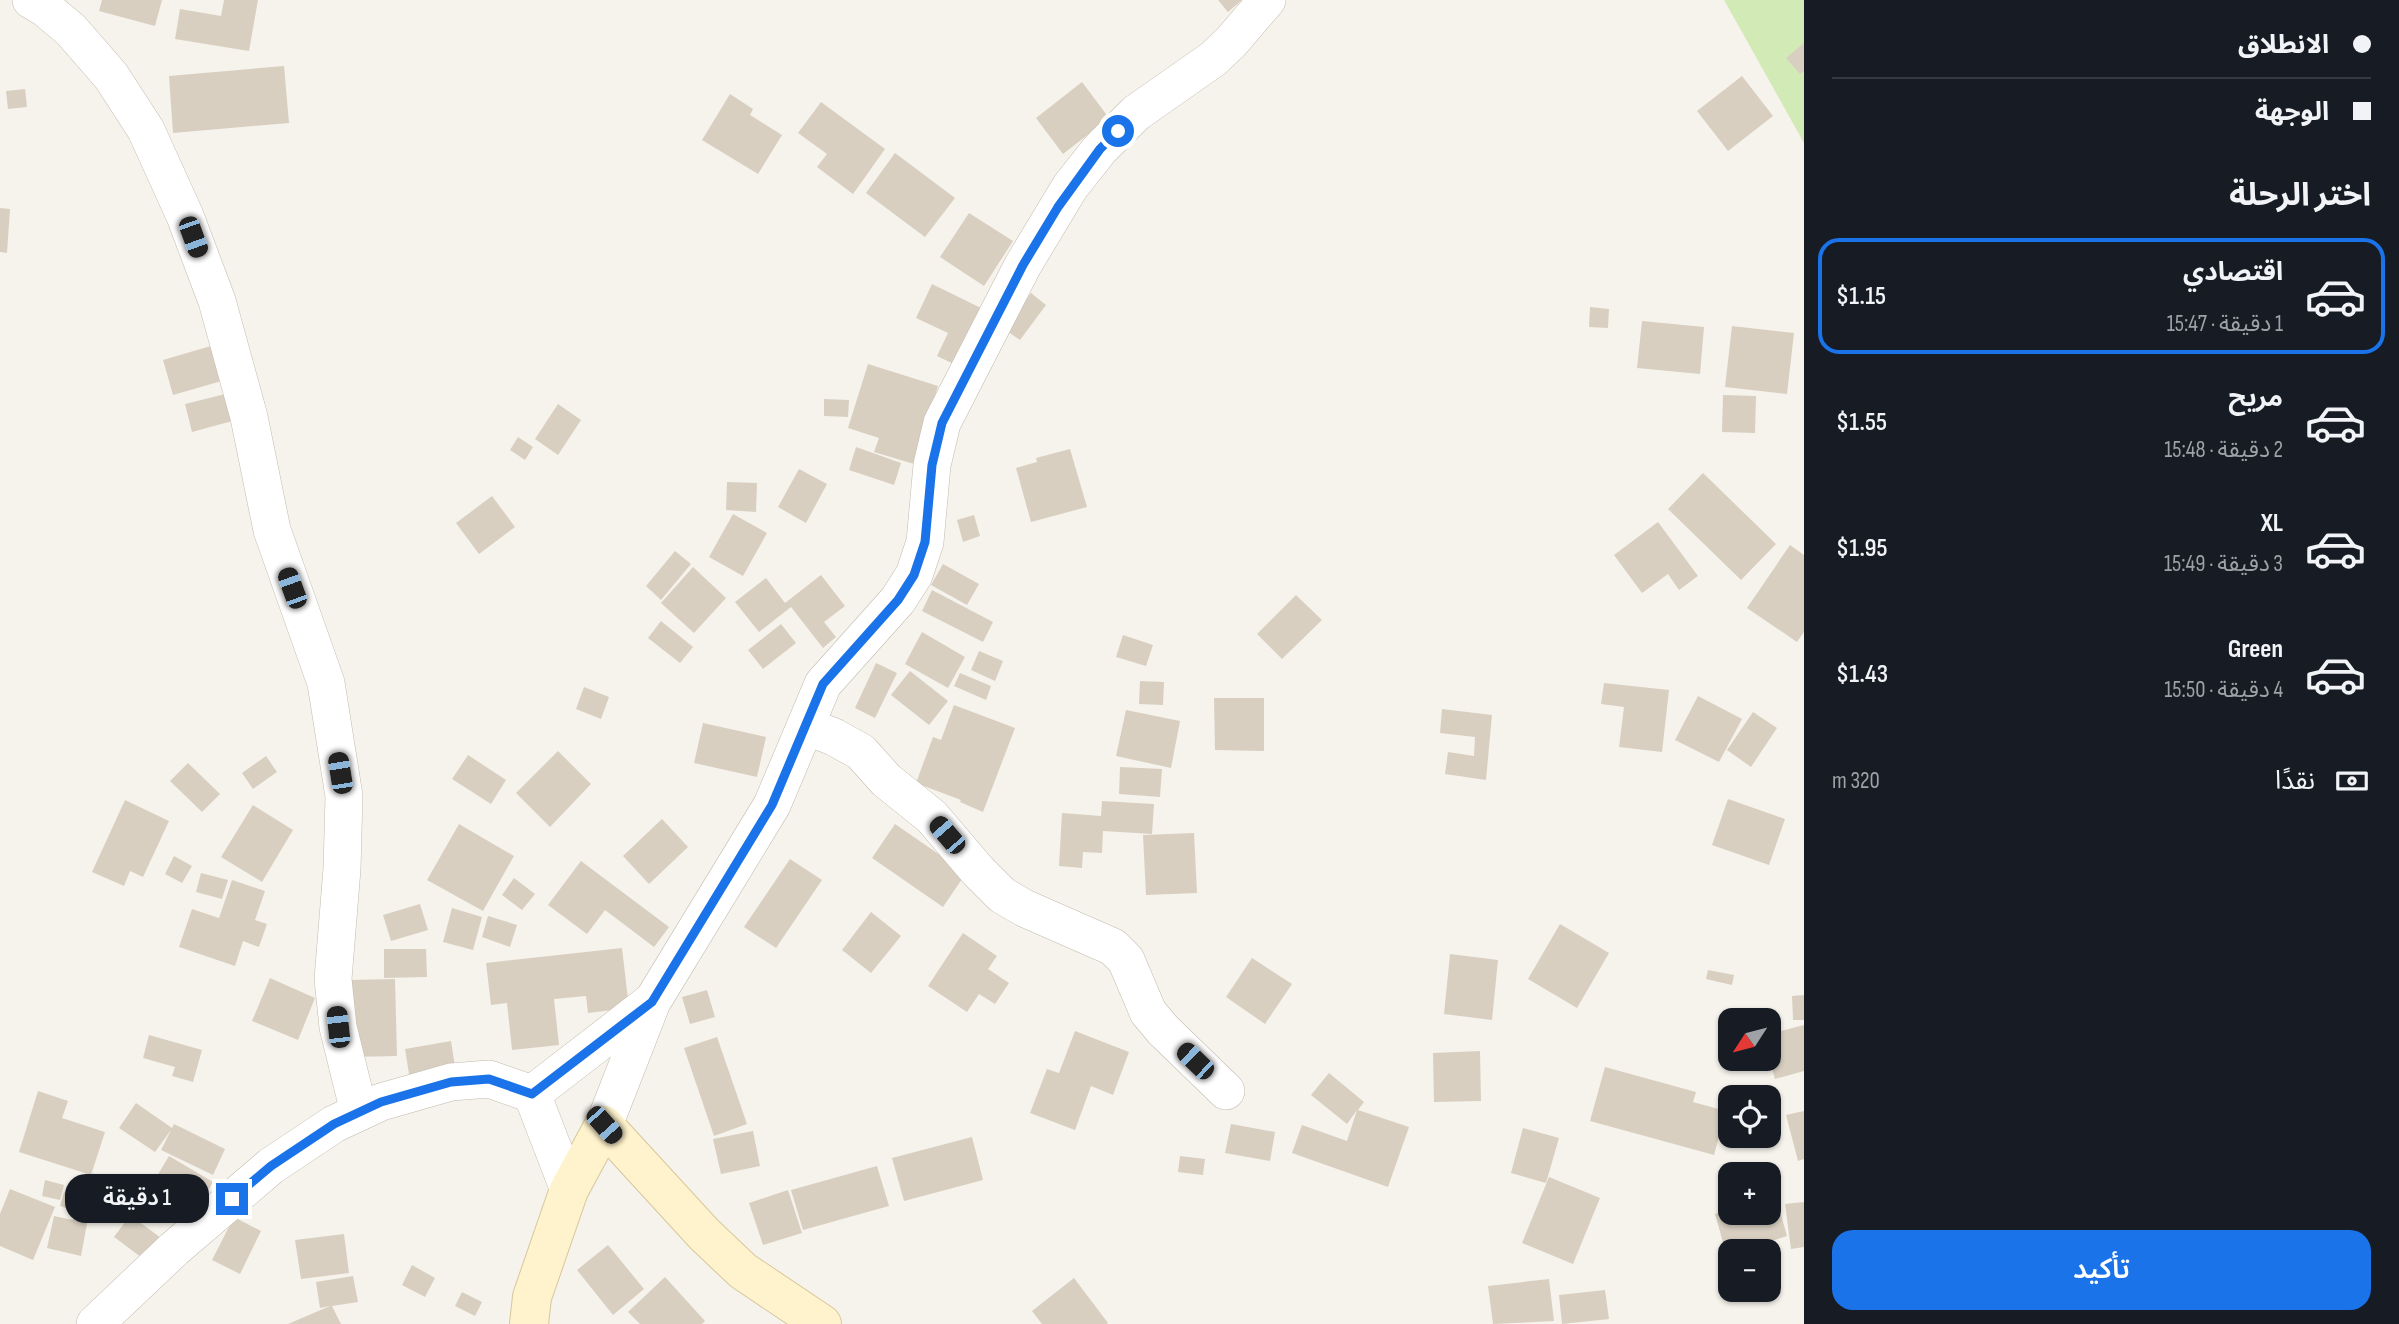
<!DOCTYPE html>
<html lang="ar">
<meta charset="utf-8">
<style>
:root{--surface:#171b24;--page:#20242c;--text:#f1f3f6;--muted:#9ea1a6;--line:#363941;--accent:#1a73e8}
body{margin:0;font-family:"Sofia Sans Condensed","Noto Sans Arabic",sans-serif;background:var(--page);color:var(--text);direction:rtl;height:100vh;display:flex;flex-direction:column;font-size:26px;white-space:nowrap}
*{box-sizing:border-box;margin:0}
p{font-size:23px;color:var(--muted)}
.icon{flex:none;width:38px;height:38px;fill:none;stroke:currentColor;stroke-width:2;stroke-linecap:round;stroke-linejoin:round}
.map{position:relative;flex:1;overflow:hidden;direction:ltr}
.drawer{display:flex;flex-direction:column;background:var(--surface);width:595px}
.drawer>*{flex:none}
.hud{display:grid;align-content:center;height:154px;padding:0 28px;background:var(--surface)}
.needle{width:46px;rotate:234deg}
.controls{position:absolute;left:1718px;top:1008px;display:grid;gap:14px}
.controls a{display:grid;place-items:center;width:63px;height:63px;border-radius:14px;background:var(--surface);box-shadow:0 2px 5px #0004;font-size:35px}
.end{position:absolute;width:32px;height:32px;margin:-16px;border:9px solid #1a73e8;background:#fff;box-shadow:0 0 0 4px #fff}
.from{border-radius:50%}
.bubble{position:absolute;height:49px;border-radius:21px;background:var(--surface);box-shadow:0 2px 5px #0004;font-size:23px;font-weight:600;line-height:49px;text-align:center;direction:rtl}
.car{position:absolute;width:21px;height:42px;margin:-21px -10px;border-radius:9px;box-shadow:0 0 5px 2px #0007;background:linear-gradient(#222 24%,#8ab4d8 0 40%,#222 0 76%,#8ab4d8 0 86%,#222 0)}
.hud b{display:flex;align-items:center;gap:24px;height:66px;font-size:26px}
.hud b+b{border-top:2px solid var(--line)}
.hud i{width:18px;height:18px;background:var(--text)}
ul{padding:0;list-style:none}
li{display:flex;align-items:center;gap:21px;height:116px;margin:0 14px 10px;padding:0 14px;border:4px solid transparent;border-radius:21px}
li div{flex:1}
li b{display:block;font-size:26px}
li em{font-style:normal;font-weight:600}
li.active{border-color:var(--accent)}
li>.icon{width:63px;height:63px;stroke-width:1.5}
h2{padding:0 28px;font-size:32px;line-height:84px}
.pay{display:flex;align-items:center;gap:18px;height:77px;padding:0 28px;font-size:26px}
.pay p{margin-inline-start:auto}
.primary-button{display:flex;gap:14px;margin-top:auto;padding:14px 28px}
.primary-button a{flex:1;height:80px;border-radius:21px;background:var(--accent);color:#fff;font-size:28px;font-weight:600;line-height:80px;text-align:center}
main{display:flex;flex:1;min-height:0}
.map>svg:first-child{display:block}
.green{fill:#d2eab5}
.building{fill:#d8cfc1}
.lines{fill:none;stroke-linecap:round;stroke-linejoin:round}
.street-casing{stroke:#c2bbae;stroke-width:38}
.secondary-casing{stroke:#d6c79b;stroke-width:40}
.street{stroke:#fff;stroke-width:37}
.secondary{stroke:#fff3cd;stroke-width:38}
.route{stroke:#1a73e8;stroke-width:9}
</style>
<main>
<section class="drawer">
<div class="hud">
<b><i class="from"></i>الانطلاق</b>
<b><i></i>الوجهة</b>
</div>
<h2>اختر الرحلة</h2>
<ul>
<li class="active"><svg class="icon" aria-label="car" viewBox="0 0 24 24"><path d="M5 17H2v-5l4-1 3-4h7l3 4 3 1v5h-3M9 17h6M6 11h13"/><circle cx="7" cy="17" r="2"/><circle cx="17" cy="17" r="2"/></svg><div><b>اقتصادي</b><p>1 دقيقة · 15:47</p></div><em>$1.15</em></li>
<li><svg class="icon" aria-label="car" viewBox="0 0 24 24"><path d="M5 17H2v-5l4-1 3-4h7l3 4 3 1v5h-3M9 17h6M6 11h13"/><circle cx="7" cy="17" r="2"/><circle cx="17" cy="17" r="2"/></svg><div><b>مريح</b><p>2 دقيقة · 15:48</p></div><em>$1.55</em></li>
<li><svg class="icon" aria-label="car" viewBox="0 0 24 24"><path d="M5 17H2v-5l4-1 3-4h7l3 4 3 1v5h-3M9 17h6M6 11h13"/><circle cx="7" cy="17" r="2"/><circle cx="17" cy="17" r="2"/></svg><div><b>XL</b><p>3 دقيقة · 15:49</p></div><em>$1.95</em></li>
<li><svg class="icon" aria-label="car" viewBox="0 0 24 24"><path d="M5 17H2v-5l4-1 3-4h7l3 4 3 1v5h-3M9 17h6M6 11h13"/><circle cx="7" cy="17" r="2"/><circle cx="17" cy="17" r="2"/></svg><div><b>Green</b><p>4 دقيقة · 15:50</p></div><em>$1.43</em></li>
</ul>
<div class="pay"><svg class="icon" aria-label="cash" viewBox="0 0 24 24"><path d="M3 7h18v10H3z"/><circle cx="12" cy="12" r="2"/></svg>نقدًا<p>320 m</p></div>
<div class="primary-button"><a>تأكيد</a></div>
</section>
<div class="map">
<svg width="1804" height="1324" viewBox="0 0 1804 1324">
<rect width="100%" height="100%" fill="#f6f3ec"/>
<!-- green -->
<path class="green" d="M1724 0H1804V143Z"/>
<!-- building -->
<g class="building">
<path d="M102 0H162L155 26 99 11Z"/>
<path d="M224 0H258L249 51 175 39 180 9 221 16Z"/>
<path d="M1218 0H1242L1228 12Z"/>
<path d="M1804 43V71L1800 74 1786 58Z"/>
<path d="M284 66 289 123 173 133 169 76Z"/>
<path d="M1742 76 1773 116 1728 151 1697 111Z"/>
<path d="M1082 82 1109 118 1063 154 1036 118Z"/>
<path d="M25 89 27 107 8 109 6 91Z"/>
<path d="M730 94 753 109 750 115 782 135 758 174 702 140Z"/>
<path d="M821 102 885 149 853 194 817 167 827 154 798 133Z"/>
<path d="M895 153 955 198 925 237 866 193Z"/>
<path d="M0 208 10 209 7 253 0 252Z"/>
<path d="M969 213 1013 241 984 286 940 257Z"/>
<path d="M932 284 985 310 958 366 937 356 948 333 916 318Z"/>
<path d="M1031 293 1046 305 1020 340 1004 329Z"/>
<path d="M1590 307 1609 309 1608 328 1589 327Z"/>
<path d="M1642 321 1704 327 1700 374 1637 368Z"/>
<path d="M1732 326 1794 333 1787 394 1725 387Z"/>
<path d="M221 343 232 378 173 395 163 360Z"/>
<path d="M868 364 938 386 914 464 874 452 879 438 848 428Z"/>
<path d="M229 393 236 420 192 432 185 404Z"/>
<path d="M1723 395 1756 396 1755 433 1722 432Z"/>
<path d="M824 399 849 400 848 417 824 416Z"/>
<path d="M558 404 581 420 558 455 535 439Z"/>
<path d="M518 437 533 447 525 460 510 450Z"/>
<path d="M856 447 901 463 894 485 849 470Z"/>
<path d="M1070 449 1087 507 1031 522 1016 468 1037 462 1036 458Z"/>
<path d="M799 469 827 484 806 523 778 507Z"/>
<path d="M1703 473 1776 544 1741 580 1668 509Z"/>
<path d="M727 482 757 483 756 512 726 510Z"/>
<path d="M492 496 515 527 479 554 456 523Z"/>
<path d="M733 514 767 533 743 576 709 557Z"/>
<path d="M974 515 980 536 963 542 957 520Z"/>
<path d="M1658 522 1698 576 1679 590 1668 574 1642 593 1614 555Z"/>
<path d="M1790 545 1804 555V632L1797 642 1747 608Z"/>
<path d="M675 551 691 564 661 600 646 586Z"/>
<path d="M943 564 979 584 967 605 931 585Z"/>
<path d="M693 567 726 598 694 633 661 603Z"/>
<path d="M821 575 845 606 824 622 836 637 823 648 791 607 759 632 735 602 766 578 785 603Z"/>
<path d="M932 590 993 622 983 642 922 611Z"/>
<path d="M1296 595 1322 620 1282 659 1257 634Z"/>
<path d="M661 621 693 647 680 663 648 638Z"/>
<path d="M781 624 796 643 763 669 748 650Z"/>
<path d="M922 632 965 657 948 688 905 664Z"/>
<path d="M1123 635 1153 645 1146 666 1116 657Z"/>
<path d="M979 651 1003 661 995 681 971 670Z"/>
<path d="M876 663 897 673 875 718 855 708Z"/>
<path d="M910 671 948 701 929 725 891 695Z"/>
<path d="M960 673 991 686 986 700 954 686Z"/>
<path d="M1140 681 1164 682 1163 705 1139 704Z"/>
<path d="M1604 683 1669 690 1662 752 1619 747 1624 707 1601 704Z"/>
<path d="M584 687 609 697 601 719 576 709Z"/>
<path d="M1698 696 1742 719 1719 762 1675 740Z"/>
<path d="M1214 698H1264V751L1215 750Z"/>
<path d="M954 705 1015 728 983 812 960 802 961 800 916 783 933 737 941 740Z"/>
<path d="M1442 709 1492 715 1486 780 1445 774 1448 752 1474 756 1475 737 1440 733Z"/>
<path d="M1126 710 1180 721 1171 768 1116 756Z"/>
<path d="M1753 712 1777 728 1751 767 1727 750Z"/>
<path d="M703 723 766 737 757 777 694 763Z"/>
<path d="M558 751 591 784 550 827 516 793Z"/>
<path d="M468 755 506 780 491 804 452 779Z"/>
<path d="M266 756 277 772 253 789 242 773Z"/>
<path d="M188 763 220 794 202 812 170 781Z"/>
<path d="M1120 767 1162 769 1160 797 1119 794Z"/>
<path d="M1728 799 1785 819 1769 865 1712 845Z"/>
<path d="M125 800 169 821 143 877 130 871 124 886 92 872Z"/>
<path d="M1102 801 1154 804 1152 834 1103 831 1102 853 1083 852 1082 868 1059 866 1062 813 1101 816Z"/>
<path d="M253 805 293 830 262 882 221 857Z"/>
<path d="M662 819 688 847 649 884 623 856Z"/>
<path d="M459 824 514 856 483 911 427 880Z"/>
<path d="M895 824 966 873 943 907 872 858Z"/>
<path d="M1194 833 1197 893 1146 895 1143 835Z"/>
<path d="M174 856 192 866 182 883 165 874Z"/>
<path d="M790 859 822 880 776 948 744 927Z"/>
<path d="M581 861 669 927 654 947 605 910 587 934 548 905Z"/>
<path d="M201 873 228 880 222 899 196 892Z"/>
<path d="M514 878 535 894 522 910 502 895Z"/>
<path d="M232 880 265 891 255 920 267 924 259 947 243 941 235 966 179 947 192 909 219 918Z"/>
<path d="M420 904 428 930 391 941 383 915Z"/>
<path d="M452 908 482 917 473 950 443 942Z"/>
<path d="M871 912 901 936 871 973 842 950Z"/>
<path d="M488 916 517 925 510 947 482 937Z"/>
<path d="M1560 924 1609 953 1577 1008 1528 979Z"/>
<path d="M963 933 997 956 988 969 1009 983 995 1004 979 994 967 1012 928 986Z"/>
<path d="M622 948 629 1008 588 1013 586 996 554 999 559 1045 512 1050 507 1003 491 1005 486 963Z"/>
<path d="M384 949H426L427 977 384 978Z"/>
<path d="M1450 954 1498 960 1492 1020 1444 1014Z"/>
<path d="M1252 958 1292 984 1265 1024 1226 997Z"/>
<path d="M1708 970 1734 975 1732 985 1706 979Z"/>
<path d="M270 978 315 998 298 1040 252 1021Z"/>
<path d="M395 979 397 1056 351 1057 349 980Z"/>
<path d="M707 990 715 1017 690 1024 682 997Z"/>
<path d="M1804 995V1020H1793L1792 996Z"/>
<path d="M1804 1025V1071L1775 1079 1769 1058V1034Z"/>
<path d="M1075 1031 1129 1052 1113 1095 1091 1086 1075 1130 1030 1113 1047 1069 1059 1073Z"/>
<path d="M149 1035 202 1050 193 1082 172 1076 175 1067 143 1058Z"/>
<path d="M717 1037 747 1124 714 1136 684 1048Z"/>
<path d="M451 1041 456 1073 410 1080 405 1049Z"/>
<path d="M1480 1051 1481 1101 1434 1102 1433 1053Z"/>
<path d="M1605 1067 1696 1092 1693 1102 1726 1111 1714 1155 1590 1121Z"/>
<path d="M1329 1073 1364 1102 1358 1110 1409 1127 1388 1187 1292 1153 1302 1125 1347 1141 1357 1110 1347 1124 1311 1095Z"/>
<path d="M38 1091 68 1101 62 1118 105 1132 91 1175 19 1152Z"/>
<path d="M136 1103 172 1128 174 1124 225 1149 213 1175 161 1150 171 1130 155 1152 119 1128Z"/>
<path d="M1804 1111V1159L1798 1161 1786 1115Z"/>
<path d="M1231 1124 1275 1132 1270 1161 1225 1153Z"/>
<path d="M1523 1128 1559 1138 1546 1183 1511 1173Z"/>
<path d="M753 1131 760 1166 721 1174 713 1139Z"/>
<path d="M972 1137 983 1180 904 1201 892 1158Z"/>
<path d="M169 1156 213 1182 198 1207 154 1181Z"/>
<path d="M1180 1156 1205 1159 1203 1175 1178 1172Z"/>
<path d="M877 1166 889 1206 803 1230 791 1190Z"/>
<path d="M93 1173 122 1190 112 1208 83 1191Z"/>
<path d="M1549 1177 1600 1198 1573 1264 1522 1243Z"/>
<path d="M45 1180 64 1185 60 1200 42 1196Z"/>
<path d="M10 1189 55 1207 33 1260 0 1246V1214Z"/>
<path d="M788 1190 802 1233 763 1245 749 1203Z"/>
<path d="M64 1192 80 1198 75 1210 89 1213 81 1256 47 1248 54 1216 73 1220 75 1211 60 1206Z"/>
<path d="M1776 1197 1787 1236 1772 1241 1775 1254 1769 1256V1251H1731L1730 1267 1715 1214 1731 1209V1213H1769V1198Z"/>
<path d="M1804 1202V1247L1791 1249 1785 1204Z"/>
<path d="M130 1215 161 1238 145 1260 114 1237Z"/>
<path d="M234 1217 261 1231 240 1274 212 1260Z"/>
<path d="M344 1234 349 1273 301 1279 295 1240Z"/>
<path d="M608 1245 644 1289 613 1315 577 1270Z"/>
<path d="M412 1265 435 1278 425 1297 402 1285Z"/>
<path d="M353 1276 358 1302 332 1306 341 1324H288L330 1306 320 1308 316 1282Z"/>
<path d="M665 1277 705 1321 702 1324H640L628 1312Z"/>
<path d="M1074 1278 1108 1323 1106 1324H1042L1032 1311Z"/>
<path d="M1549 1279 1554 1321 1493 1324 1488 1286Z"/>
<path d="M1605 1290 1609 1319 1562 1324 1559 1295Z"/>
<path d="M462 1292 482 1302 475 1316 455 1306Z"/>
</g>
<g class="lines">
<!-- street casing -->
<g class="street-casing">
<g id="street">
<path d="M31 0 46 9 71 30 111 76 146 130 185 216 217 301 249 417 272 530 326 683 344 796 342 869 333 979 338 1027 359 1112"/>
<path d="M806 726 834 737 861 752 886 780 932 817 978 871 1002 895 1024 908 1113 947 1126 960 1148 1012 1163 1030 1226 1091"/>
<path d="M532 1094 651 1002"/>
<path d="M532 1094 569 1190"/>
<path d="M604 1125 652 1002 772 805 823 684 898 600 914 575 925 542 932 465 942 423 1023 265 1070 187 1100 149 1136 113 1213 59 1231 42 1267 0"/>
<path d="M95 1324 174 1249 271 1166 334 1124 381 1102 451 1082 489 1079 532 1094"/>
</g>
</g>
<!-- secondary casing -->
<g class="secondary-casing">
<path id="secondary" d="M529 1324 532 1297 569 1190 604 1125 704 1234 743 1271 822 1324"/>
</g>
<!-- street -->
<use href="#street" class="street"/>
<!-- secondary -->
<use href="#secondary" class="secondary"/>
</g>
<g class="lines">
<!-- route -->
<path class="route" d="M232 1199 271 1166 334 1124 381 1102 451 1082 489 1079 532 1094 652 1002 772 805 823 684 898 600 914 575 925 542 932 465 942 423 1023 265 1058 207 1100 149 1118 131"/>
</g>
</svg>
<div class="controls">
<a><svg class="needle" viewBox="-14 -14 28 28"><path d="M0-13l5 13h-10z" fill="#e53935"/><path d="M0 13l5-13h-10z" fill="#9ea1a6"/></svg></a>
<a><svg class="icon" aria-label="locate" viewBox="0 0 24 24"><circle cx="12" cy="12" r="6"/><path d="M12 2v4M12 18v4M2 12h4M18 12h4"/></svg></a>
<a>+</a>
<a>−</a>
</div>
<i class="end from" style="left:1118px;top:131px"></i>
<i class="end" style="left:232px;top:1199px"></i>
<div class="bubble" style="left:65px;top:1174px;width:144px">1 دقيقة</div>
<i class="car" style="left:193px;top:237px;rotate:160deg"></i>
<i class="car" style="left:292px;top:588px;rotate:340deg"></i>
<i class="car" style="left:340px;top:773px;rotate:351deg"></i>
<i class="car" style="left:947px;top:835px;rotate:319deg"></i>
<i class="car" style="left:338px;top:1027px;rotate:354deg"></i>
<i class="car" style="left:1195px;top:1061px;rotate:314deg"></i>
<i class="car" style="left:604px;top:1125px;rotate:138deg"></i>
</div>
</main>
